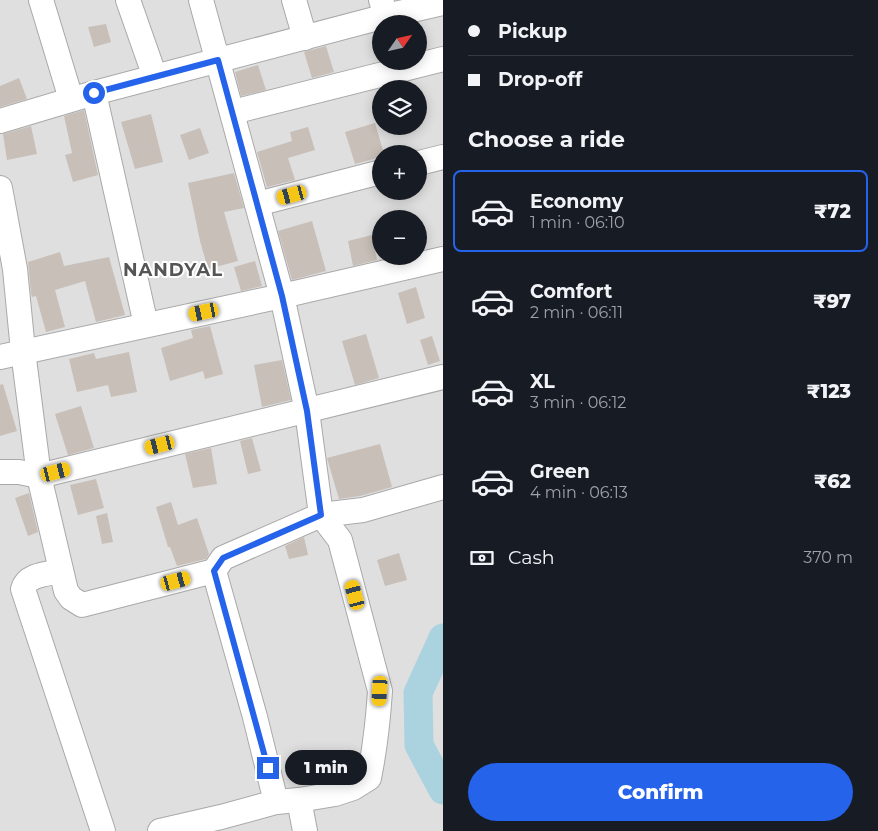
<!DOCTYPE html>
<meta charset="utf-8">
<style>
:root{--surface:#171b24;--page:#242831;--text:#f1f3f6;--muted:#9ea1a6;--line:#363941;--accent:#2563eb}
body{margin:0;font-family:Montserrat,sans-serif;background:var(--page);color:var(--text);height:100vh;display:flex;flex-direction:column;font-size:19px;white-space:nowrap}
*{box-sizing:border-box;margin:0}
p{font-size:16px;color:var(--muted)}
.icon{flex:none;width:28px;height:28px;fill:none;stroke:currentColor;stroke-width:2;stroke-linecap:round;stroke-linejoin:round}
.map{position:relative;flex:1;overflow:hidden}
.sheet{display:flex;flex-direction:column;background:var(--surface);width:435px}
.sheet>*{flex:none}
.hud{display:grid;align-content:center;height:110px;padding:0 25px;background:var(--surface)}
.needle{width:32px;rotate:56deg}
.fabs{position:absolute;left:372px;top:15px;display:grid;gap:10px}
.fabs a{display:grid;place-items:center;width:55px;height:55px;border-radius:50%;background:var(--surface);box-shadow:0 2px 12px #0003;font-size:25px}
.end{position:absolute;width:22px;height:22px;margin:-11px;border:6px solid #2563eb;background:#fff;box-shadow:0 0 0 2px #fff}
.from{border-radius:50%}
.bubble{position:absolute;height:35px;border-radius:18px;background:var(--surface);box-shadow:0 2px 12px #0003;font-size:16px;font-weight:800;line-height:35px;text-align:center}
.car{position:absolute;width:15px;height:30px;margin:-15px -8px;border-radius:6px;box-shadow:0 0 4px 1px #0007;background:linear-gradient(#f5c518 24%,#345 0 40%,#f5c518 0 76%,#345 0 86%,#f5c518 0)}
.hud b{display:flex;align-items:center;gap:18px;height:48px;font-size:19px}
.hud b+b{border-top:1px solid var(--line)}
.hud i{width:12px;height:12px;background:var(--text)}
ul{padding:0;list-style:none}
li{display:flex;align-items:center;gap:15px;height:82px;margin:0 10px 8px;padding:0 15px;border:2px solid transparent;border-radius:8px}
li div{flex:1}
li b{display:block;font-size:19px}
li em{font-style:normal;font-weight:800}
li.selected{border-color:var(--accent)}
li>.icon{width:45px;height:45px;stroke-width:1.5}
h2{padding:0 25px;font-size:22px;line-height:60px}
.pay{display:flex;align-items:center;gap:12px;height:55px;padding:0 25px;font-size:19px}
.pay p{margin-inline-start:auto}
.action{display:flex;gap:10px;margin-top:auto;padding:10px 25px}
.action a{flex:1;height:58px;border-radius:30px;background:var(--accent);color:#fff;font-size:20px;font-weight:800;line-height:58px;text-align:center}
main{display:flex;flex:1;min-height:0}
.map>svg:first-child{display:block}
.residential{fill:#e0dfdf;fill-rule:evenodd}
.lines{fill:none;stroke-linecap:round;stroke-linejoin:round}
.river{stroke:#aad3df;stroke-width:29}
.building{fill:#c7bfb8}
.minor-casing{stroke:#a9a9a9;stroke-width:26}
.minor{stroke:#fff;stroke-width:24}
.route{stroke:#2563eb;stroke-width:6}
.labels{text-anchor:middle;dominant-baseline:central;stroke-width:4;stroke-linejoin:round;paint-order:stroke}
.district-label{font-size:18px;font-weight:bold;letter-spacing:1px;fill:#555;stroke:#fff}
</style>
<main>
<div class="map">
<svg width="443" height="831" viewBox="0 0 443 831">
<rect width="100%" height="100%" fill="#f2efe9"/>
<!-- residential -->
<path class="residential" d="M0 0H443V831H0ZM381 24H419V61H381ZM381 89H419V126H381ZM381 154H419V191H381ZM381 219H419V256H381Z"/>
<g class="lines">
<!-- river -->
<path class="river" d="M443 638 418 693 419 745 443 790"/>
</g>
<!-- building -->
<g class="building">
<path d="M106 24 111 42 94 47 88 27Z"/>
<path d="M326 46 334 72 312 78 304 52Z"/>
<path d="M258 65 266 90 241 96 235 72Z"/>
<path d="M19 78 27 99 0 107V86Z"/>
<path d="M84 110 98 175 73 182 65 155 72 153 64 116Z"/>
<path d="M151 114 163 162 135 169 121 122Z"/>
<path d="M375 123 384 154H381V157L355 164 345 132Z"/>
<path d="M31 126 37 154 7 160 3 134Z"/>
<path d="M308 127 315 150 288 158 295 180 267 187 257 152 292 141 290 132Z"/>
<path d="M200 128 209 153 189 160 180 135Z"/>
<path d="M234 173 244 208 224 212 238 261 208 269 200 241 188 183Z"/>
<path d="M312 221 326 271 292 280 278 231Z"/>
<path d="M372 235 377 260 353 266 348 241Z"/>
<path d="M60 252 64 266 109 257 125 315 96 322 85 281 55 290 65 327 46 332 36 296 32 297 31 293 28 262Z"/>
<path d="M255 261 262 286 241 291 234 267Z"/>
<path d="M416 287 425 318 407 324 398 293Z"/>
<path d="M210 326 223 374 205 379 203 371 170 381 161 348 193 338 191 330Z"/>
<path d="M366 334 379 378 355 385 342 341Z"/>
<path d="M432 336 440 361 428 365 420 340Z"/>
<path d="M129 352 137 392 111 397 108 385 77 392 69 359 94 353 96 359Z"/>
<path d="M282 360 291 400 262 407 254 365Z"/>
<path d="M3 384 17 431 0 436V385Z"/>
<path d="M81 406 94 448 68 455 55 414Z"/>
<path d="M252 438 261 471 248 474 240 441Z"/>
<path d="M380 444 392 487 360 496 339 499 327 458Z"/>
<path d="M211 448 217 484 193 488 185 454Z"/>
<path d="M96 479 104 508 78 515 70 485Z"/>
<path d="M29 493 38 532 28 536 15 498Z"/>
<path d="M171 502 178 525 197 518 209 554 206 559 177 566 170 547H168L156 507Z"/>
<path d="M107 513 113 542 102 544 96 516Z"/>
<path d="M304 537 308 555 289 559 285 546Z"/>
<path d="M399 553 407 580 385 586 377 560Z"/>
</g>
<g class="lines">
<!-- minor casing -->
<g class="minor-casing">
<g id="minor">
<path d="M41 0 71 99"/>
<path d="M128 0 155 77"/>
<path d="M294 0 305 38"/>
<path d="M386 16 443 3"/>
<path d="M94 93 146 325"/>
<path d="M233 112 443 59"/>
<path d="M0 121 94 93 386 16 381 0"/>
<path d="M419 163 443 157"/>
<path d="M0 188 15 269 23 351 39 476 66 591 71 598 82 605 214 571 223 558 321 515 363 510 443 487"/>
<path d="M257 204 381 172"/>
<path d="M0 357 282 296 443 259"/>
<path d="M0 472H19L39 476 443 377"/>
<path d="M61 571C48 574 27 574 23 589L103 831"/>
<path d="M214 571 255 717 276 802"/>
<path d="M299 800 305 831"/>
<path d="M160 831 221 817 276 802 299 800 335 794 353 788 369 778C375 748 378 722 380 691L340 540 321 515 307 411 282 296 201 0"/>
</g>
</g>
<!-- minor -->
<use href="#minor" class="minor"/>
</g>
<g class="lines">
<!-- route -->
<path class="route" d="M94 93 218 60 282 296 307 411 321 515 223 558 214 571 268 768"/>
</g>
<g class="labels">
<!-- district labels -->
<g class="district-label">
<text x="173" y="270">NANDYAL</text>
</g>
</g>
</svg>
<div class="fabs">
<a><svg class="needle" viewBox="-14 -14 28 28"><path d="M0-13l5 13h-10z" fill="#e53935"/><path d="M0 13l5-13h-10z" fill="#9ea1a6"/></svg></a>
<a><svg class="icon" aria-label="layers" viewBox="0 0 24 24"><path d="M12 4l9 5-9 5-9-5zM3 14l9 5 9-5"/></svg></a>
<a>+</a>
<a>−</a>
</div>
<i class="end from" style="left:94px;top:93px"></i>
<i class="end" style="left:268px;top:768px"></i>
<div class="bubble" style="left:285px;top:750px;width:82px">1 min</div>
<i class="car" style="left:292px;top:195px;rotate:255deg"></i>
<i class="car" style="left:204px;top:312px;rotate:258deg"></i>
<i class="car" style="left:160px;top:445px;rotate:256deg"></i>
<i class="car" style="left:56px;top:472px;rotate:76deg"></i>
<i class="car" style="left:176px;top:581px;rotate:75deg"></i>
<i class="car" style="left:355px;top:595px;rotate:345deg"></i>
<i class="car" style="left:380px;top:691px;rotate:183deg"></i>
</div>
<section class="sheet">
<div class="hud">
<b><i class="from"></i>Pickup</b>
<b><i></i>Drop-off</b>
</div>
<h2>Choose a ride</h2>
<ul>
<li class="selected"><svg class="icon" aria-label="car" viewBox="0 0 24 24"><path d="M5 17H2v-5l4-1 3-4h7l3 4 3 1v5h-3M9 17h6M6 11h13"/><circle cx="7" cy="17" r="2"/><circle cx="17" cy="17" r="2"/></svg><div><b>Economy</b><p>1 min · 06:10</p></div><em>₹72</em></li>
<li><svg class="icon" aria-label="car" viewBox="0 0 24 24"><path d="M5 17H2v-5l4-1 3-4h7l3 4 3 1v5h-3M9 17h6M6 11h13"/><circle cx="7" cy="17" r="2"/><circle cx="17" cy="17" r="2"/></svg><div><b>Comfort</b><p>2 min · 06:11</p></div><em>₹97</em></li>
<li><svg class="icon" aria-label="car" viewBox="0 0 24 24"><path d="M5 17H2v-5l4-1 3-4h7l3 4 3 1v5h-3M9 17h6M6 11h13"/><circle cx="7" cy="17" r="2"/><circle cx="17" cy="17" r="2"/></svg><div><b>XL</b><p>3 min · 06:12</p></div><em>₹123</em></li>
<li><svg class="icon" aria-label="car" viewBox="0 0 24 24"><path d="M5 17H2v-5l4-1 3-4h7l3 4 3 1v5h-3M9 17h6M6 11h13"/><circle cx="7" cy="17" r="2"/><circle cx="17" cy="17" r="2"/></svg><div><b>Green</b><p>4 min · 06:13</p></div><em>₹62</em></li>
</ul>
<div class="pay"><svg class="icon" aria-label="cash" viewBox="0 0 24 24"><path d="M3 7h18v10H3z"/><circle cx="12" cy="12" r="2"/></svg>Cash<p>370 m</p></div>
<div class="action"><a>Confirm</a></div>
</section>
</main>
